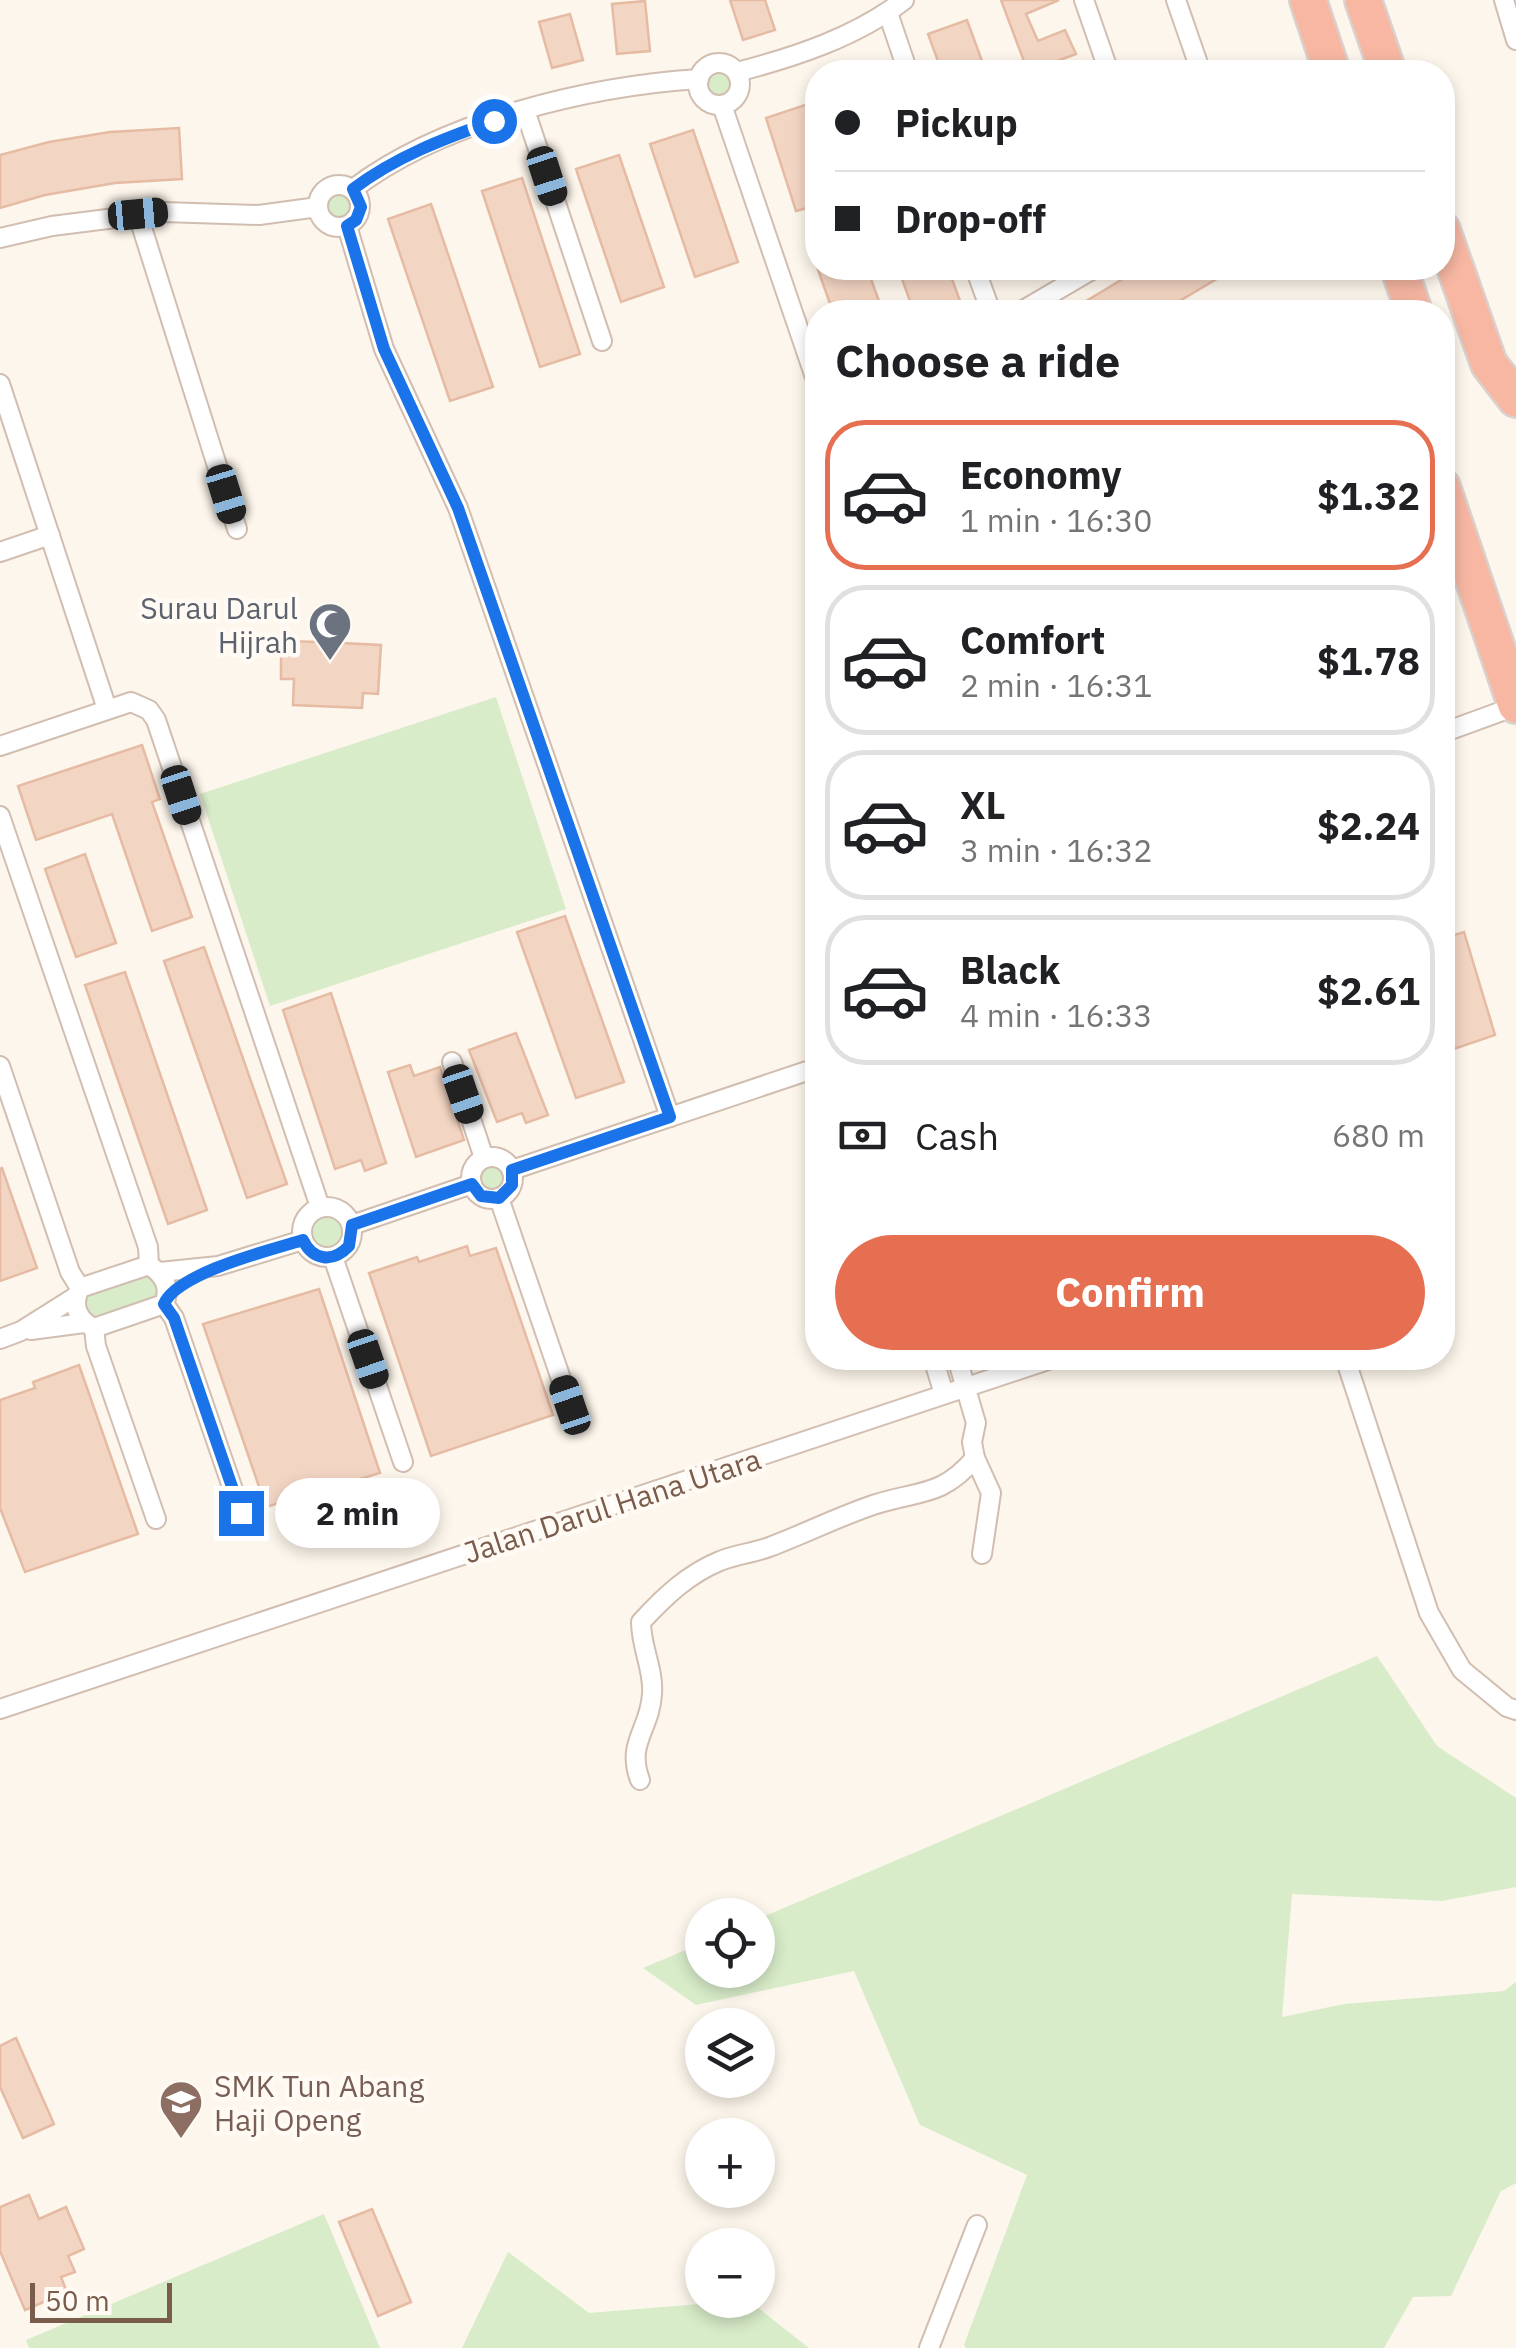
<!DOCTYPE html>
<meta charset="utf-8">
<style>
:root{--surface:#fff;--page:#f6f6f6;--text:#202124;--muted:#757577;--line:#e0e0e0;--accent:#e76f51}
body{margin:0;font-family:"IBM Plex Sans",sans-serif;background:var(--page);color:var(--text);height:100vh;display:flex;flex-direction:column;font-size:38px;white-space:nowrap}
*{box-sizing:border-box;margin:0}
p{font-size:32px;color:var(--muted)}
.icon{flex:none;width:55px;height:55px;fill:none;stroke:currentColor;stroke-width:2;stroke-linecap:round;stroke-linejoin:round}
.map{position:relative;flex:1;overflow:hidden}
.panel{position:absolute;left:805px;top:300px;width:650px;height:1070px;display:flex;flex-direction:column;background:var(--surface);border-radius:40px;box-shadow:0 5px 15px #0003}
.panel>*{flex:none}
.hud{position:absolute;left:805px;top:60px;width:650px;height:220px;border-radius:40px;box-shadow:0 5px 15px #0003;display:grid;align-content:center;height:220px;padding:0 30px;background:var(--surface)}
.tools{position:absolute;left:685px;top:1898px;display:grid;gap:20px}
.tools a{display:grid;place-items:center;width:90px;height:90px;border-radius:50%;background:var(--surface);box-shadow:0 5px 15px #0003;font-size:50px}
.scale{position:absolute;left:30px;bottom:25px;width:142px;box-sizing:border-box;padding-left:10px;border:5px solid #7a5c4d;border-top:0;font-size:28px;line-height:35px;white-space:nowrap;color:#7a5c4d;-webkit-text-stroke:8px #fffaf3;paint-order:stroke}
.end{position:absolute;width:45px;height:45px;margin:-22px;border:12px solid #1a73e8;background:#fff;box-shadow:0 0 0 5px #fff}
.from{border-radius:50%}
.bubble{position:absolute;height:70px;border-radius:35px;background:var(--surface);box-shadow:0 5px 15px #0003;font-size:32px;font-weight:800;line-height:70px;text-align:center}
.car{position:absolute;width:30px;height:60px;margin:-30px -15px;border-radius:12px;box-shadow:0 0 8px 2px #0007;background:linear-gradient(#222 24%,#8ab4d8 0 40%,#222 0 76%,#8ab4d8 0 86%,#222 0)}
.hud b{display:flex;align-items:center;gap:35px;height:95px;font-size:38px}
.hud b+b{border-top:2px solid var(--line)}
.hud i{width:25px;height:25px;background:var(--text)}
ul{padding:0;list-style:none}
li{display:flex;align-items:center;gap:30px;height:150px;margin:0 20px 15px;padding:0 10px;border:5px solid var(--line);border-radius:40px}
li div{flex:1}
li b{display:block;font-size:38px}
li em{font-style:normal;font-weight:800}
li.selected{border-color:var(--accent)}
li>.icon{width:90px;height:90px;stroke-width:1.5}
h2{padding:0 30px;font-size:45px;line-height:120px}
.pay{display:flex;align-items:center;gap:25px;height:110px;padding:0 30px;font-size:38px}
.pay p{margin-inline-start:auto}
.cta{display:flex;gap:20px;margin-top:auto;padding:20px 30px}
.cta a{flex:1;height:115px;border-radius:60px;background:var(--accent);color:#fff;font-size:40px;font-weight:800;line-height:115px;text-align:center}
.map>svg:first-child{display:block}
.green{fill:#d8ecc9}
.building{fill:#f3d5c3;stroke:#e6bba3;stroke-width:2.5}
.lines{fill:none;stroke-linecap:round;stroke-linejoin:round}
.street-casing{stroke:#d1beb0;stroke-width:22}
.highway-casing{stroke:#dad1cd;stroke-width:40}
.street{stroke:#fff;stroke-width:18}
.highway{stroke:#f7b7a3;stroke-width:35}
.route{stroke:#1a73e8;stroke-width:12}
.labels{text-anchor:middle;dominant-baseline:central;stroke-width:9;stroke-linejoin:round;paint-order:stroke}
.worship-label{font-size:30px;fill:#5b616d;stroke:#fffaf3;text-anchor:end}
.street-label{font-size:30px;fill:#7a5c4d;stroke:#fffaf3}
.education-label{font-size:30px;fill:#785e54;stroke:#fffaf3;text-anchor:start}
</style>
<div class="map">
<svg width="1516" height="2348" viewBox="0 0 1516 2348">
<rect width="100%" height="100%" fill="#fdf6ec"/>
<!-- green -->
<g class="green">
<circle cx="719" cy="84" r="15"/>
<circle cx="340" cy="206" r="16"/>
<path d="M496 697 566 909 270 1006 200 794Z"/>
<circle cx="492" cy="1178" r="14"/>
<circle cx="326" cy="1232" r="15"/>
<path d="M145 1273 157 1280 159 1297 94 1319 89 1316 85 1302 91 1291Z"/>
<path d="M1377 1656 1437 1746 1516 1798V1887L1442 1901 1292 1894 1282 2017 1344 2004 1504 1991 1516 1982V2183L1501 2191 1451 2296 1413 2297 1384 2348H966L964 2345 1027 2175 920 2125 854 1971 696 2005 643 1968 702 1943V1970H758V1919Z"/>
<path d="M324 2214 380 2348H29L26 2340Z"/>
<path d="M508 2252 589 2313 748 2300 809 2348H462Z"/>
</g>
<!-- building -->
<g class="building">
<path d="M730 0H765L775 30 743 40Z"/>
<path d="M1001 0H1059L1026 14 1038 41 1065 30 1076 54 1028 72Z"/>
<path d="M645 1 650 51 617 54 612 4Z"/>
<path d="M570 14 583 60 552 68 539 22Z"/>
<path d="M967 20 986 72H942L928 34Z"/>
<path d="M811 103 818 124V205L796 211 766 118Z"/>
<path d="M179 128 182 179 115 183 45 195 0 208V155L49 142 110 132Z"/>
<path d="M693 130 738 262 695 277 650 144Z"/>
<path d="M619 155 664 287 621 302 576 169Z"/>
<path d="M522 178 580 354 540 367 482 191Z"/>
<path d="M431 204 493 387 450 401 388 219Z"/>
<path d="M817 267 867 268 883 312H833Z"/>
<path d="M898 268H948L964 312H914Z"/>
<path d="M1141 268H1235L1161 312H1068Z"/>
<path d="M320 618 343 619 342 643 381 645 378 694 363 693 362 708 293 705 294 679H281V641L320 642Z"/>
<path d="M142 745 160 799 152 802 192 917 152 931 112 814 36 840 18 786Z"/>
<path d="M85 854 116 943 76 957 45 869Z"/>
<path d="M565 916 624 1082 576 1098 517 932Z"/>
<path d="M1464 932 1495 1035 1442 1053V939Z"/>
<path d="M204 947 287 1184 247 1198 164 961Z"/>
<path d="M125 972 207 1210 168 1224 85 985Z"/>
<path d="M331 993 386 1163 365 1171 361 1160 335 1169 283 1010Z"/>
<path d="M516 1033 548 1115 526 1123 522 1113 497 1122 469 1050Z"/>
<path d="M410 1065 414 1076 440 1067 464 1140 416 1157 388 1072Z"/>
<path d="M2 1168 37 1268 0 1281V1169Z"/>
<path d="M467 1246 470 1256 496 1248 553 1415 431 1456 369 1273 417 1257 419 1262Z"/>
<path d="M319 1289 380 1473 266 1507 203 1324Z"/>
<path d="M79 1365 138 1534 25 1572 0 1508V1400L35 1388 33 1382Z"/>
<path d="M16 2038 54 2124 23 2138 0 2087V2046Z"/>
<path d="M29 2195 39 2219 66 2207 84 2249 68 2256 75 2272 61 2277 67 2292 25 2310 0 2251V2207Z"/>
<path d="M372 2209 411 2302 378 2316 339 2222Z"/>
</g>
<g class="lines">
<!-- street casing -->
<g class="street-casing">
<g id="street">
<path d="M1084 0 1109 72"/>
<path d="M1176 0 1201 72"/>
<path d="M1504 0 1516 40"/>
<path d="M888 13 908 72"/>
<circle cx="719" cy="84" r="21"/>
<path d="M737 72C795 57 856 37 904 0"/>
<path d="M722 105 818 386"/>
<path d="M525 110 602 341"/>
<circle cx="339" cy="206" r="21"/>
<path d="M353 189C442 121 589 86 699 79"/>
<path d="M138 215 237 529"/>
<path d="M347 226 384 349 458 508 670 1117"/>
<path d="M0 238 52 226 163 212 259 215 318 207"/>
<path d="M975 268 991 312"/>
<path d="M1020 312 1095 268"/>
<path d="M0 384 107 709"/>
<path d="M0 552 50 535"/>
<path d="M1442 733 1516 706"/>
<path d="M0 746 131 702 149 710 156 720 320 1207"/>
<path d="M0 816 148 1247 149 1265"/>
<path d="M452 1062 484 1158"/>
<path d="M0 1066 70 1272 80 1288"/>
<circle cx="492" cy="1178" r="21"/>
<path d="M512 1170 807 1071H818"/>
<path d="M499 1198 570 1405"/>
<circle cx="327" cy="1232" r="25"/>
<path d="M352 1225 472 1184"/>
<path d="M333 1257 403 1462"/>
<path d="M149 1265C164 1275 171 1287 164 1304L94 1328C78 1320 71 1305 80 1288Z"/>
<path d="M160 1272 218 1266 303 1240"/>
<path d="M164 1304 174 1318 241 1513"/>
<path d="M94 1328 96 1346 156 1519"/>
<path d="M31 1330 84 1323"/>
<path d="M0 1339 21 1331 75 1297"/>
<path d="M933 1358 944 1394"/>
<path d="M957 1358 976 1423 972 1442 975 1458 991 1493 982 1554"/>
<path d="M1345 1358 1429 1613 1462 1670 1507 1707 1516 1710"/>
<path d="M0 1709 1054 1358"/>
<path d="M640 1780C626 1742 650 1730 652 1694 654 1669 641 1648 641 1622 664 1597 688 1574 720 1561 736 1554 755 1553 772 1546 806 1533 838 1517 873 1505 918 1490 941 1498 975 1458"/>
<path d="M929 2348 977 2225"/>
</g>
</g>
<!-- highway casing -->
<g class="highway-casing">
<g id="highway">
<path d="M1308 0 1332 72"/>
<path d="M1363 0 1388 72"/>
<path d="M1442 230 1489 364 1516 399"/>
<path d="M1399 268 1414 312"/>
<path d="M1442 487 1516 705"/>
</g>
</g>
<!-- street -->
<use href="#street" class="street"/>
<!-- highway -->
<use href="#highway" class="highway"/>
</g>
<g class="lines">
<!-- route -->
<path class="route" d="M241 1513 174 1318 164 1304C177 1273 270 1250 303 1240 313 1261 333 1263 349 1246L352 1225 472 1184 481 1196 499 1198 512 1185V1170L670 1117 458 508 384 349 347 226 356 220 361 207 353 189C395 157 445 138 494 121"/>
</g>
<!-- icons -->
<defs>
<g id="mosque-pin" transform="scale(2.25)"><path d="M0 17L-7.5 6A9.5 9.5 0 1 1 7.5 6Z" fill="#6b7280" stroke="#fffaf3"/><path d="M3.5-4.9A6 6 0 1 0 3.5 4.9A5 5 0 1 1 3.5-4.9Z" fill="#fff"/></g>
<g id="school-pin" transform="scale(2.25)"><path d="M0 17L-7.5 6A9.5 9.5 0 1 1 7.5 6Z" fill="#8d6e63" stroke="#fffaf3"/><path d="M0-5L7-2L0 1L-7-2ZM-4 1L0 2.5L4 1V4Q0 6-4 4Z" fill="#fff"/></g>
</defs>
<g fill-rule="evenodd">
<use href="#mosque-pin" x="330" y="624"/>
<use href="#school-pin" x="181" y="2102"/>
</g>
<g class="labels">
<!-- worship labels -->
<g class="worship-label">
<text x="298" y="607">Surau Darul<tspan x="298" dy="34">Hijrah</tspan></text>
</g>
<!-- street labels -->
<g class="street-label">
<text transform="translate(612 1505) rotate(-18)">Jalan Darul Hana Utara</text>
</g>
<!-- education labels -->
<g class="education-label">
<text x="214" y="2085">SMK Tun Abang<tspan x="214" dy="34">Haji Openg</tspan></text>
</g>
</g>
</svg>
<div class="tools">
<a><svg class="icon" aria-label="locate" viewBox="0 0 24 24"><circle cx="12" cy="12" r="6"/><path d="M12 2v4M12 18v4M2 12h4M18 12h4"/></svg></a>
<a><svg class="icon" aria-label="layers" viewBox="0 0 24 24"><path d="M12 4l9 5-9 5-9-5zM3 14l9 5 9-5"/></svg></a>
<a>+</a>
<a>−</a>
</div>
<div class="scale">50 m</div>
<i class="end from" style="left:494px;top:121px"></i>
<i class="end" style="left:241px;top:1513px"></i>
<div class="bubble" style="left:275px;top:1478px;width:165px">2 min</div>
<i class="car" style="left:547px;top:176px;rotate:162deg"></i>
<i class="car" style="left:138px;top:214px;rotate:85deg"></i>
<i class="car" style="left:226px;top:494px;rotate:163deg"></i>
<i class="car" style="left:181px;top:795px;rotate:162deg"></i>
<i class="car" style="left:463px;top:1094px;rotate:161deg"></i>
<i class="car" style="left:368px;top:1359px;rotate:161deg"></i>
<i class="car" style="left:570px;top:1405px;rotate:341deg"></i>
<div class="hud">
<b><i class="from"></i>Pickup</b>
<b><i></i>Drop-off</b>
</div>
<section class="panel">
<h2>Choose a ride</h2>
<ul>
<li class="selected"><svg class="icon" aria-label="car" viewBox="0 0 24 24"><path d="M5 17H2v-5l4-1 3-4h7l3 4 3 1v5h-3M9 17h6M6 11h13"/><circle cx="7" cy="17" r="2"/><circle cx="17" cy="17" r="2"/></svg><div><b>Economy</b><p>1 min · 16:30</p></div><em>$1.32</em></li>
<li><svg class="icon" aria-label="car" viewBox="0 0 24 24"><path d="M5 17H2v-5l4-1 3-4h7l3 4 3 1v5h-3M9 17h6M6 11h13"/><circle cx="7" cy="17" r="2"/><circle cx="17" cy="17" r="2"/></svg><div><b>Comfort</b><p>2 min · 16:31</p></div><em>$1.78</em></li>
<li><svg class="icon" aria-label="car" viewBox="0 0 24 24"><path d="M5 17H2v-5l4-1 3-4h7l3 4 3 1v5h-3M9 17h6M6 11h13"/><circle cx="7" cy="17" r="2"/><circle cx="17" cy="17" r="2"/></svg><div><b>XL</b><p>3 min · 16:32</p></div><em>$2.24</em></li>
<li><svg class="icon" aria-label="car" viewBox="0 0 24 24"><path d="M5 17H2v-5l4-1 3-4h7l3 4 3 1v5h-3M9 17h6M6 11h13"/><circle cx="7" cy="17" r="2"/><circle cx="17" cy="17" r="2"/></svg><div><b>Black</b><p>4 min · 16:33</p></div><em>$2.61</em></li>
</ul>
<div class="pay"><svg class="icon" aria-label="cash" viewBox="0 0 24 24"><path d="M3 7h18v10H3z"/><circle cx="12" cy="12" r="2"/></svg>Cash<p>680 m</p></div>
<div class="cta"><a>Confirm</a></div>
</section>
</div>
